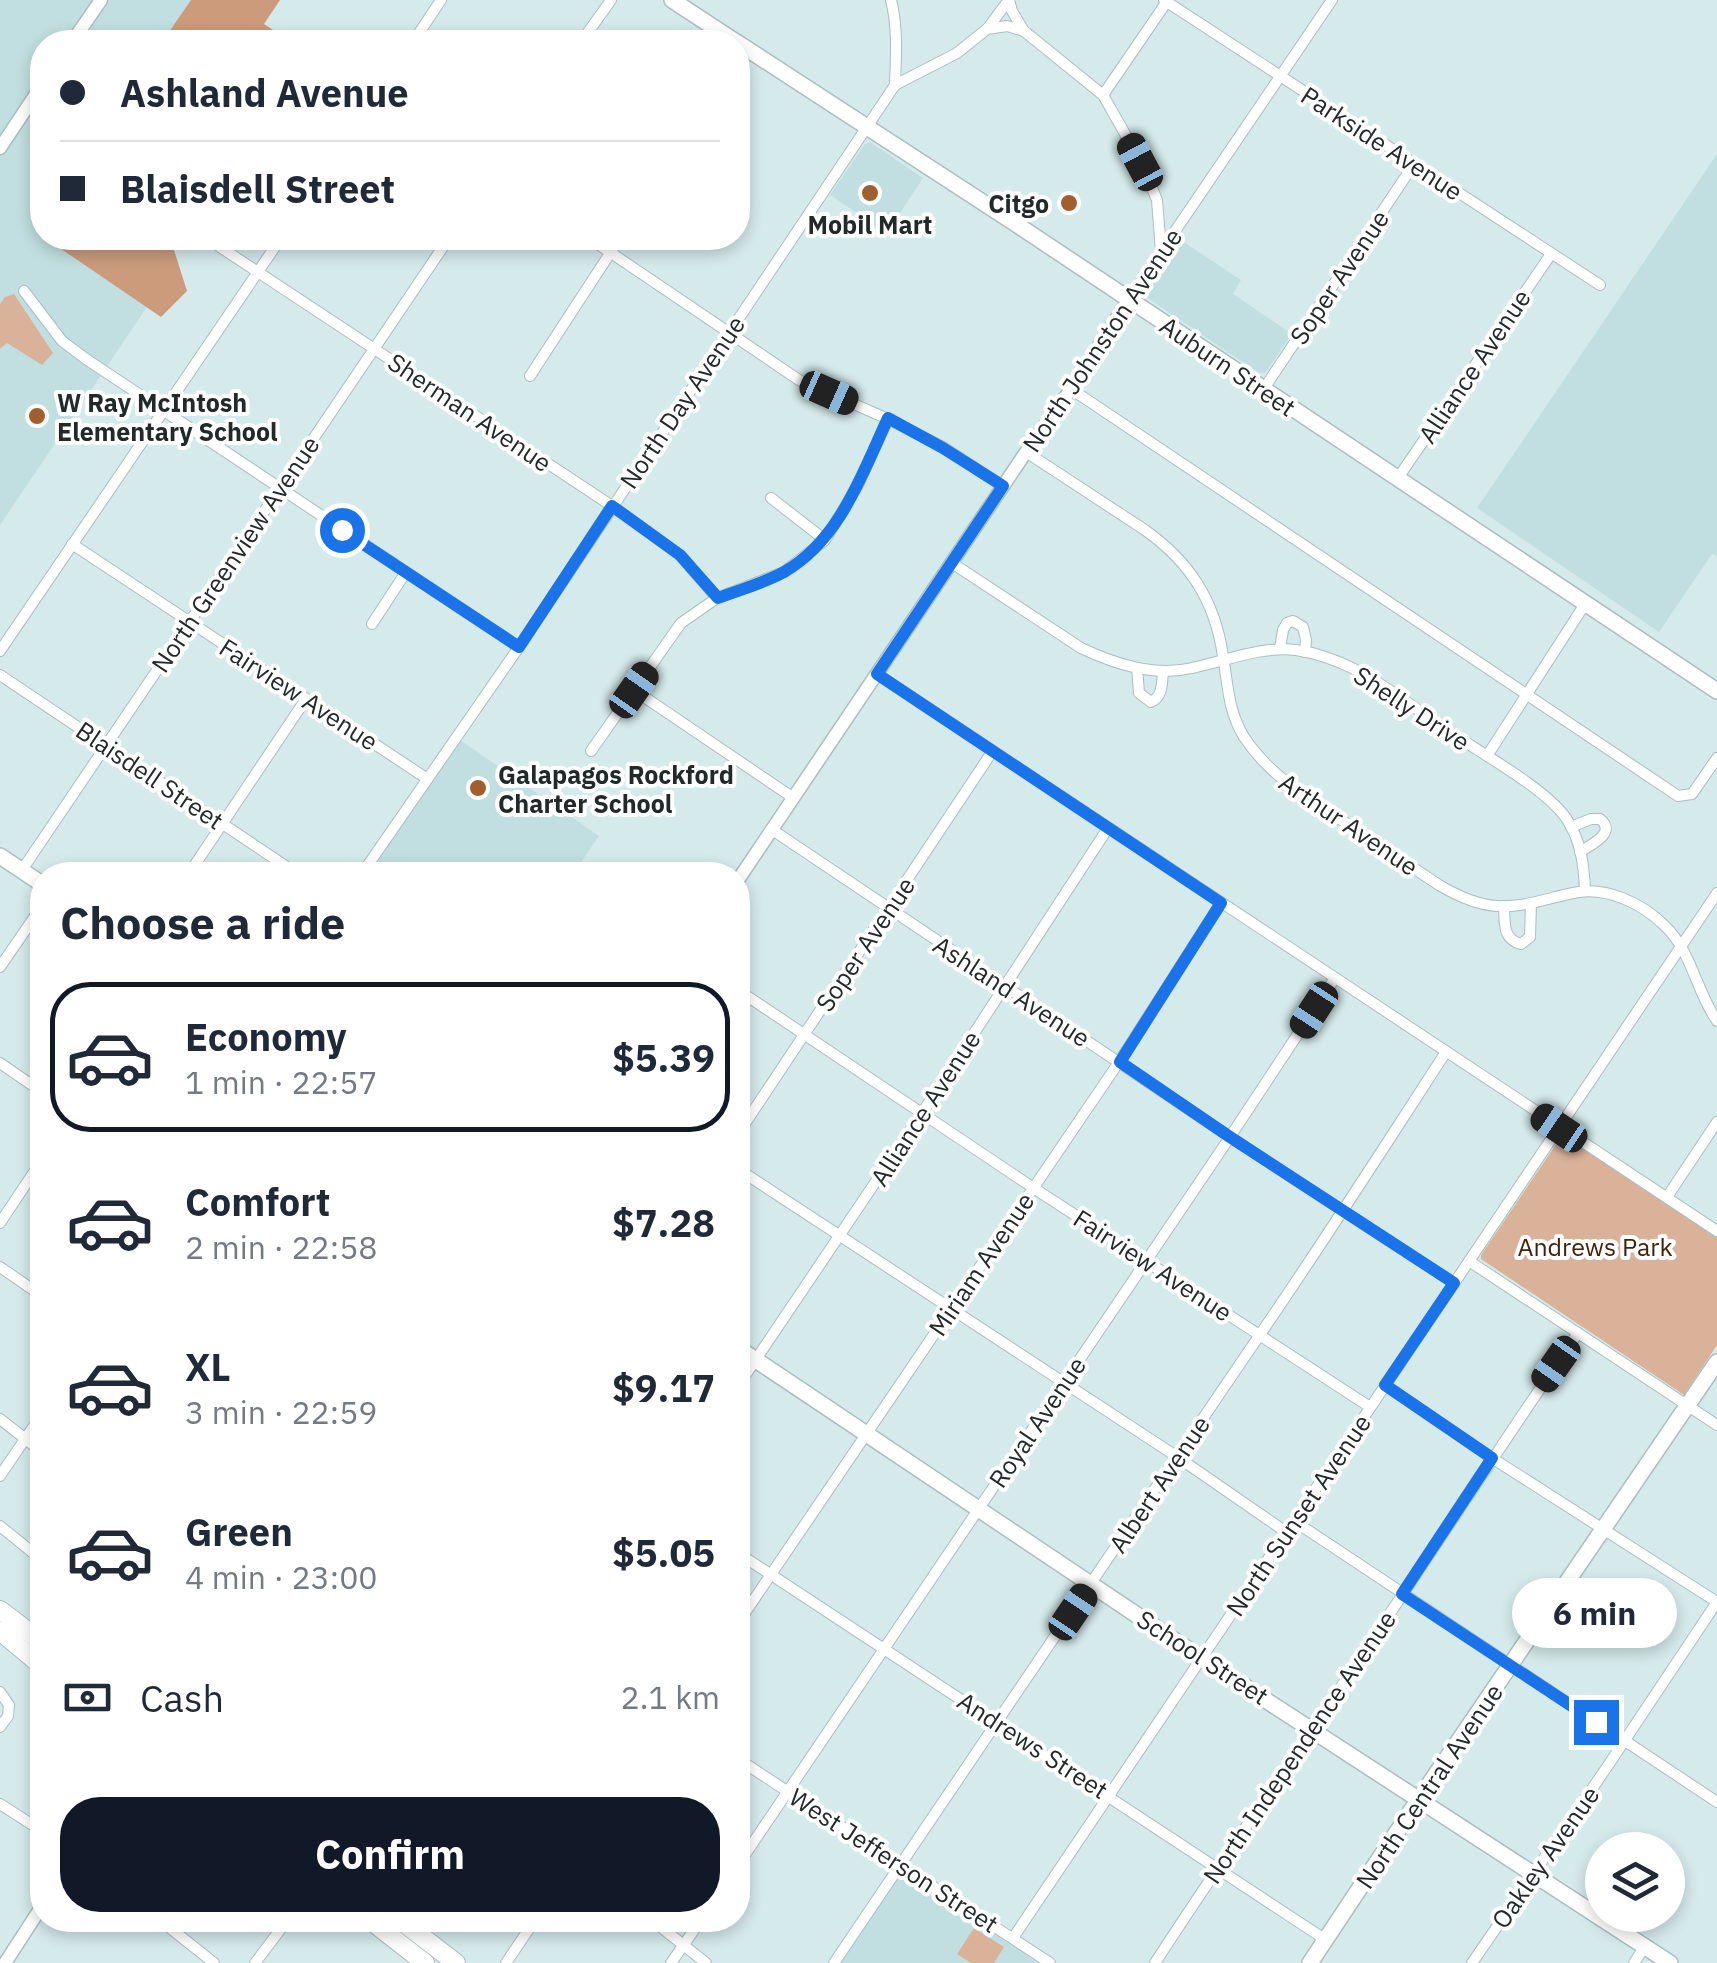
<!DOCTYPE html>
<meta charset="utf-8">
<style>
:root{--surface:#fff;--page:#f6f6f7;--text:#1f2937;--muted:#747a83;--line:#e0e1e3;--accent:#111827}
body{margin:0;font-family:"IBM Plex Sans",sans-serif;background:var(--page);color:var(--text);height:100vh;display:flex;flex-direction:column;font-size:38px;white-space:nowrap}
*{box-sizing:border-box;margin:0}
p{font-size:32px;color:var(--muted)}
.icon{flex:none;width:55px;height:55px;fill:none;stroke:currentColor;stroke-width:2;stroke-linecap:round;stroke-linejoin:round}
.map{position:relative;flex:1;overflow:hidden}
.drawer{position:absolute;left:30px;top:862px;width:720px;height:1070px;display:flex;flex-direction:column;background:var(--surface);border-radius:40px;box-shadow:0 5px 15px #0003}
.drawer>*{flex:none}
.guide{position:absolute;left:30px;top:30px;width:720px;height:220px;border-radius:40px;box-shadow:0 5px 15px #0003;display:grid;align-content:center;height:220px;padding:0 30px;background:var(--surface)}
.controls{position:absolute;left:1585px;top:1832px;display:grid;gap:20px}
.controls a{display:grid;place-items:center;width:100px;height:100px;border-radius:50%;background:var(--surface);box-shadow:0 5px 15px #0003;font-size:50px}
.end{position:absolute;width:45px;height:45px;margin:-22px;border:12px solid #1a73e8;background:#fff;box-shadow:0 0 0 5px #fff}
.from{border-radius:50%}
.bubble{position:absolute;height:70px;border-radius:35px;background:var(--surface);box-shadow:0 5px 15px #0003;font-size:32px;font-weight:700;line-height:70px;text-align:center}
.car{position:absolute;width:30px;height:60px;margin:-30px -15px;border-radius:12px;box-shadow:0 0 8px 2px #0007;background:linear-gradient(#222 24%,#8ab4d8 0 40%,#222 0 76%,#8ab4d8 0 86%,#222 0)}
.guide b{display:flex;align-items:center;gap:35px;height:95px;font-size:38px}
.guide b+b{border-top:2px solid var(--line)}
.guide i{width:25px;height:25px;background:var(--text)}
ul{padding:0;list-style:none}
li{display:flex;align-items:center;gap:30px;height:150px;margin:0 20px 15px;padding:0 10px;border:5px solid transparent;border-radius:40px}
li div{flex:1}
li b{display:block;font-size:38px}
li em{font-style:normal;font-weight:700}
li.on{border-color:var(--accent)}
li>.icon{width:90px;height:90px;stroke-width:1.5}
h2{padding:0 30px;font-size:45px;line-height:120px}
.pay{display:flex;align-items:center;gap:25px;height:110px;padding:0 30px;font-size:38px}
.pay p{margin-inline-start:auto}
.primary-button{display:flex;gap:20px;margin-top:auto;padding:20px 30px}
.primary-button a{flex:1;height:115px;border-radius:40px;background:var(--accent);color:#fff;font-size:40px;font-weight:700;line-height:115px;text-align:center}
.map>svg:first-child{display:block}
.built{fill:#c1dfe0}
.green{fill:#dab29a}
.forest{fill:#cb9b7c}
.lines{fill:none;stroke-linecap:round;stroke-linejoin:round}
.minor-casing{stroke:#aabebf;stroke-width:12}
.tertiary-casing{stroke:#aabebf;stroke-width:15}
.secondary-casing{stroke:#aabebf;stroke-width:18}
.primary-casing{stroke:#aabebf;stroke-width:20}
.minor{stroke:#fff;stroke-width:10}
.tertiary{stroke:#fff;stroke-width:12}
.secondary{stroke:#fff;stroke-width:15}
.primary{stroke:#fff;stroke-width:18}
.route{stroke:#1a73e8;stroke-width:12}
.poi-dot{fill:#a25f2e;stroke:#fff;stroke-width:4}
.labels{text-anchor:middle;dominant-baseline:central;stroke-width:8;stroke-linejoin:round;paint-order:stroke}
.street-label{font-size:25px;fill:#212929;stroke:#fff}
.poi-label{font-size:25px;font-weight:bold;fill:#212929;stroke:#fff;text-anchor:start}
.park-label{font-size:25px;fill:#422209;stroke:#fff}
</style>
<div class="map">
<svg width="1717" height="1963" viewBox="0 0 1717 1963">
<rect width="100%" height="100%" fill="#d5eaeb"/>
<!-- built -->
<g class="built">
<path d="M0 0H191L162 42H42V219L35 231 147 307 0 525Z"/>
<path d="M870 142 923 178 887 233 830 195 865 144Z"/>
<path d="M1717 154V556L1712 554 1659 632 1477 508Z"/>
<path d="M1176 237 1241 280 1233 294 1292 334 1265 373H1259L1146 297 1143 288 1145 283Z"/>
<path d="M460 740 599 836 572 875H368Z"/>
<path d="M900 1874H905L1038 1963H839L897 1876Z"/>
</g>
<!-- green -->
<g class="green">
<path d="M14 294 53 353 42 365 7 343 0 349V304L5 297Z"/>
<path d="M1562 1138H1567L1717 1237V1345L1684 1395 1481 1259V1255L1559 1140Z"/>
<path d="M974 1928 1004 1947 994 1963H971L957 1954Z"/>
</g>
<!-- forest -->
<g class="forest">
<path d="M191 0H280L264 24 291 42H162Z"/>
<path d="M45 238H183L174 250 187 291 161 317Z"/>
</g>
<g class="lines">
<!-- minor casing -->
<g class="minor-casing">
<g id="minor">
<path d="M1164 0 1600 285"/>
<path d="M988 28 1008 1"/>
<path d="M1024 31 1103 95 1141 162 1157 200 1161 251"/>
<path d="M413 42 441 0"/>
<path d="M581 42 611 0"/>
<path d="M738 65 748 50"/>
<path d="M895 85 957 53 987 29 1007 26 1024 31 1012 11 1009 0"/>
<path d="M1103 95 1168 0"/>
<path d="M589 238 799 380 888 419 943 447 1003 486"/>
<path d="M211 241 612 506 680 555 717 598"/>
<path d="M24 291 62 341 86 359 519 647"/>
<path d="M1129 299 1332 0"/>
<path d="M530 376 620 238"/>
<path d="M1071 389 1678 796 1692 794 1717 758"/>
<path d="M1263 390 1414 164"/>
<path d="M1026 452 1145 530C1190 562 1215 601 1223 656 1228 685 1228 711 1244 737 1269 775 1306 797 1343 821 1375 842 1407 864 1439 885 1456 895 1477 905 1497 906 1523 908 1548 898 1573 893 1606 886 1642 903 1665 926 1692 952 1696 991 1717 1021"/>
<path d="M1398 478 1551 254"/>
<path d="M771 498 825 540"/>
<path d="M72 544 426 778"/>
<path d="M952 563 1081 648C1115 664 1154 677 1192 668 1226 661 1260 646 1296 650 1317 653 1336 660 1354 669 1388 686 1418 711 1450 732 1481 753 1546 789 1566 818 1581 840 1584 865 1585 891"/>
<path d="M372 624 406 572"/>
<path d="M1280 649 1283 630 1287 623 1293 621 1303 627 1306 640 1305 652"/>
<path d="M0 651 281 238"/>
<path d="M1137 668 1139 693 1151 702C1163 697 1162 682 1163 671"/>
<path d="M877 674 1717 1231"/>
<path d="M0 675 299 875"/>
<path d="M634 690 792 797"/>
<path d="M591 751 681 623 717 598 784 572 825 540 858 485 888 419"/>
<path d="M1487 756 1585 604"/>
<path d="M1571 827 1591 819H1600C1617 833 1592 844 1580 852"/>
<path d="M771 829 1230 1137 1454 1283"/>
<path d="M22 870 449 238"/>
<path d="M188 875 306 699"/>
<path d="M361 875 519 647 895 85C896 56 898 28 891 0"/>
<path d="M1504 906C1505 923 1502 939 1521 944L1530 937 1531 903"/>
<path d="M0 967 42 906"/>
<path d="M738 990 1032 1187 1370 1407"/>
<path d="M0 1063 42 1092"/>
<path d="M738 1134 992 752"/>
<path d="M738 1169 1176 1456 1286 1532"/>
<path d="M1667 1197 1717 1122"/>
<path d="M0 1223 42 1160"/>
<path d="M1469 1261 1717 1425"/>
<path d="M0 1267 42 1296"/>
<path d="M1385 1385 1492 1458 1717 1602 1607 1767 1472 1963"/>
<path d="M738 1386 922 1113 1108 828"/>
<path d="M0 1419 42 1452"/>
<path d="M0 1476 42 1414"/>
<path d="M1294 1521 1717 1802"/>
<path d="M0 1526 42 1560"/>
<path d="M738 1553 1326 1940"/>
<path d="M738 1623 1119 1062 1221 903"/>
<path d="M0 1692 9 1705 8 1716 0 1727"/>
<path d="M738 1759 1050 1963"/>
<path d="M0 1804 42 1831"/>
<path d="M738 1865 1230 1137 1335 978"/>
<path d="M160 1920 214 1963"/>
<path d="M652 1920 706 1963"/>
<path d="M1013 1938 1717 893"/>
<path d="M255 1963 283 1926"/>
<path d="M506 1963 535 1920"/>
<path d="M671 1963 701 1920"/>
<path d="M834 1963C975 1753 1117 1545 1259 1336 1323 1243 1384 1147 1446 1052"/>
<path d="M1155 1963C1206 1884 1259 1808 1312 1730 1401 1598 1488 1464 1578 1333"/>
<path d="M1634 1963 1645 1946"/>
</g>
</g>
<!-- tertiary casing -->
<g class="tertiary-casing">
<g id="tertiary">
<path d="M72 42 101 0"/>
<path d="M0 148 42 85"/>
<path d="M738 880 1026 452 1071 389 1129 299"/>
<path d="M5 1963 42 1906"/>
</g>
</g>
<!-- secondary casing -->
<g class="secondary-casing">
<g id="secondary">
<path d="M672 0 736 42"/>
<path d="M738 43 1016 224 1717 691"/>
<path d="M0 856 42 884"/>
<path d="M738 1348 1201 1658 1670 1963"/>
<path d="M1310 1963 1419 1799 1717 1362"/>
</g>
</g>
<!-- primary casing -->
<g class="primary-casing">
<g id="primary">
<path d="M0 1610 42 1642"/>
<path d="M0 1631 42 1666"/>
<path d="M370 1920 425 1963"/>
<path d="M400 1920 456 1963"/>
</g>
</g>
<!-- minor -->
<use href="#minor" class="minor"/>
<!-- tertiary -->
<use href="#tertiary" class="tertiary"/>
<!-- secondary -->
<use href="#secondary" class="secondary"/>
<!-- primary -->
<use href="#primary" class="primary"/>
</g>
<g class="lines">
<!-- route -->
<path class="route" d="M342 530 519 647 612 506 680 555 718 598C739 590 764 583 784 572 840 540 862 474 888 418L943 448 1003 486 877 674 1221 903 1120 1062 1230 1137 1454 1283 1385 1385 1492 1458 1402 1594 1596 1722"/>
</g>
<!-- markers -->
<g class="poi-dot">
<circle cx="870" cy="193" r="10"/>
<circle cx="1069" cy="203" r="10"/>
<circle cx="37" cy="416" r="10"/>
<circle cx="478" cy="788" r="10"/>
</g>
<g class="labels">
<!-- street labels -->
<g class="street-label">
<text transform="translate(1382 143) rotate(33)">Parkside Avenue</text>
<text transform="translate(1339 277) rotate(-56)">Soper Avenue</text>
<text transform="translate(1102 340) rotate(-56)">North Johnston Avenue</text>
<text transform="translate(1228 366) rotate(34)">Auburn Street</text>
<text transform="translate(1474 366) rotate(-56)">Alliance Avenue</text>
<text transform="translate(682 402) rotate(-56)">North Day Avenue</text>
<text transform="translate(470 412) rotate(34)">Sherman Avenue</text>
<text transform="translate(235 554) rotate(-56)">North Greenview Avenue</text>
<text transform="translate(299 694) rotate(33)">Fairview Avenue</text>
<text transform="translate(1412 708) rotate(33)">Shelly Drive</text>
<text transform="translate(150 775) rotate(34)">Blaisdell Street</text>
<text transform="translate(1349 824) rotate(34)">Arthur Avenue</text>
<text transform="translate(865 944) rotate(-56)">Soper Avenue</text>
<text transform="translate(1012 991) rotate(33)">Ashland Avenue</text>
<text transform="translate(925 1108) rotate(-57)">Alliance Avenue</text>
<text transform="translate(981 1264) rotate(-56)">Miriam Avenue</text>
<text transform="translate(1153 1265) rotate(33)">Fairview Avenue</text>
<text transform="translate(1037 1422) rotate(-56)">Royal Avenue</text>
<text transform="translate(1159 1484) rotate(-56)">Albert Avenue</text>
<text transform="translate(1298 1515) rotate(-56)">North Sunset Avenue</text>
<text transform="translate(1203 1657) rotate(33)">School Street</text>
<text transform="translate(1033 1745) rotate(33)">Andrews Street</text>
<text transform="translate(1299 1747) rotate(-56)">North Independence Avenue</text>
<text transform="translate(1429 1786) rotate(-56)">North Central Avenue</text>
<text transform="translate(1545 1857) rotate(-55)">Oakley Avenue</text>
<text transform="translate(894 1860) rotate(33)">West Jefferson Street</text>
</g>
<!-- poi labels -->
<g class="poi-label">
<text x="1049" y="203" text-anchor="end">Citgo</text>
<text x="870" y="224" text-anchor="middle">Mobil Mart</text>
<text x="57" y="402">W Ray McIntosh<tspan x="57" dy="29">Elementary School</tspan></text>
<text x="498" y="774">Galapagos Rockford<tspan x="498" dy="29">Charter School</tspan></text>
</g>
<!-- park labels -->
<g class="park-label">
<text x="1595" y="1246">Andrews Park</text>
</g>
</g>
</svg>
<div class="controls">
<a><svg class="icon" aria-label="layers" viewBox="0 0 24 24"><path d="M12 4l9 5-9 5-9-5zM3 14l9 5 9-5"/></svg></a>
</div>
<i class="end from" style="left:342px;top:530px"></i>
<i class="end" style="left:1596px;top:1722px"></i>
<div class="bubble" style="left:1512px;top:1578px;width:165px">6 min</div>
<i class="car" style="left:1140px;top:162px;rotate:332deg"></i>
<i class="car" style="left:829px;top:393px;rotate:114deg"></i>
<i class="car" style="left:634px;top:690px;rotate:35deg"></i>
<i class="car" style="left:1314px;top:1010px;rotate:213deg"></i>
<i class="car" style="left:1559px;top:1128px;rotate:304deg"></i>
<i class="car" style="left:1556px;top:1364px;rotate:215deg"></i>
<i class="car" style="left:1073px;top:1612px;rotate:34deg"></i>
<div class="guide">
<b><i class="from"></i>Ashland Avenue</b>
<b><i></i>Blaisdell Street</b>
</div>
<section class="drawer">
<h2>Choose a ride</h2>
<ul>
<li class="on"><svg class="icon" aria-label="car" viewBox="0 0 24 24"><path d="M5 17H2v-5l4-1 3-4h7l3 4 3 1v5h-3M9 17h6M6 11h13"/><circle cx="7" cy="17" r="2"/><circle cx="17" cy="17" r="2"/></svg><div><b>Economy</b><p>1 min · 22:57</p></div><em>$5.39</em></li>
<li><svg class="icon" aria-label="car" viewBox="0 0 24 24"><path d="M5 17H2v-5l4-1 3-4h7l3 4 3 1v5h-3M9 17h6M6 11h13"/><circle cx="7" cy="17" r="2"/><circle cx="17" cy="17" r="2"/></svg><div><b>Comfort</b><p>2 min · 22:58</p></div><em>$7.28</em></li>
<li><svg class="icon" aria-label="car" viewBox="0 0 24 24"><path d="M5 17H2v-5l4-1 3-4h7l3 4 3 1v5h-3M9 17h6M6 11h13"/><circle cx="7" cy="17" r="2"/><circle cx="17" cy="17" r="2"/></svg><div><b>XL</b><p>3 min · 22:59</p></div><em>$9.17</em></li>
<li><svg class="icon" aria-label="car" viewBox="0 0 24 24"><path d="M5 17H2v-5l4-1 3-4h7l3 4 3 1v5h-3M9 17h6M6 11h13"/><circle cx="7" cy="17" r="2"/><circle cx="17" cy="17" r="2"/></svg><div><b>Green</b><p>4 min · 23:00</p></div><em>$5.05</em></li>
</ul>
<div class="pay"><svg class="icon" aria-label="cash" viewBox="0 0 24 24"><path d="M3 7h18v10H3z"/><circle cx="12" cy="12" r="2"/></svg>Cash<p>2.1 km</p></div>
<div class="primary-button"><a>Confirm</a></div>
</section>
</div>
